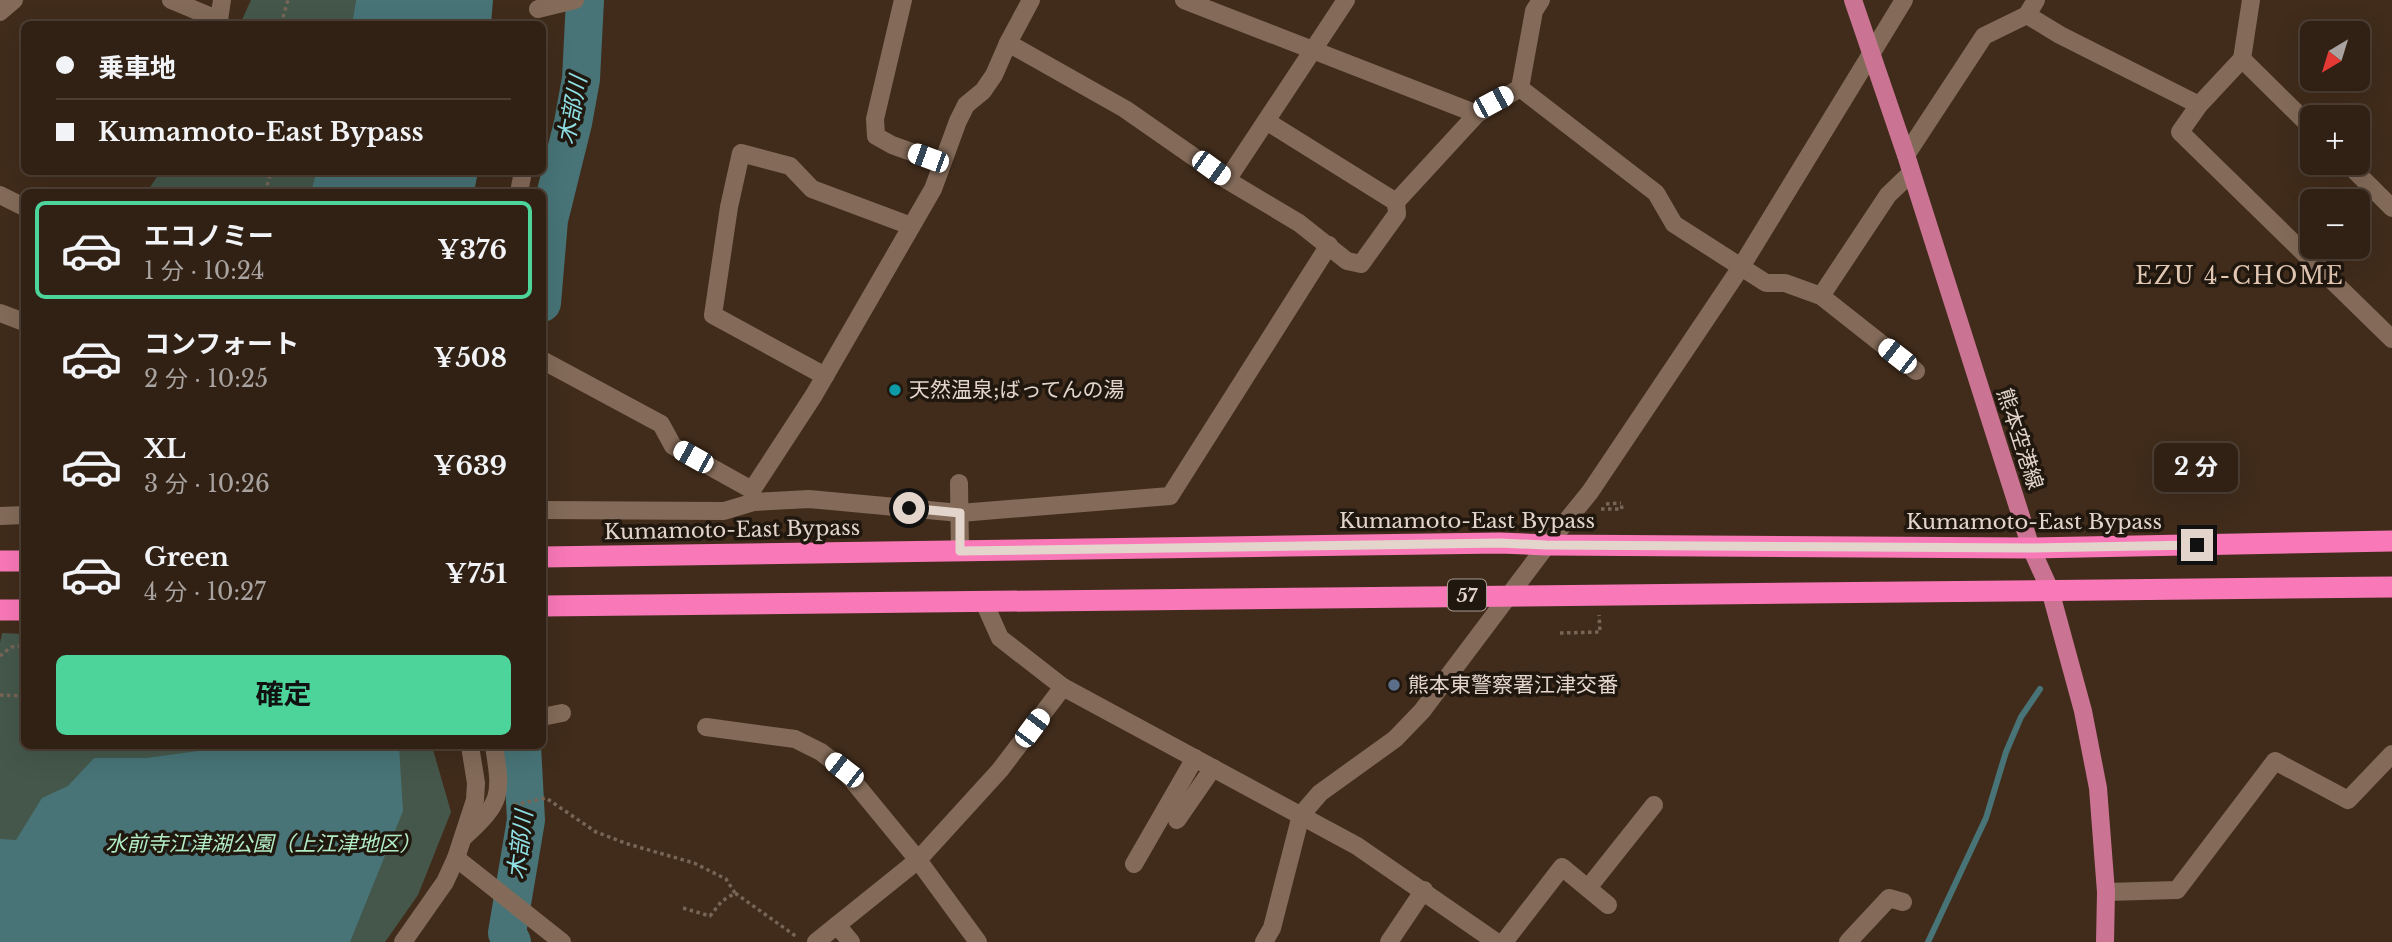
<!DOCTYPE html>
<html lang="ja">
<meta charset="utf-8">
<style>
:root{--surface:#312114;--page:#3d2e22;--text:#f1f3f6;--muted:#a8a3a0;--line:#4c3e34;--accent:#4cd49b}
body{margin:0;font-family:"Libre Baskerville","Noto Sans JP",serif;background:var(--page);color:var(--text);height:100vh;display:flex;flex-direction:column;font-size:26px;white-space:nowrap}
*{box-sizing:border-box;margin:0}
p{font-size:23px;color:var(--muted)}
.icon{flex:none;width:38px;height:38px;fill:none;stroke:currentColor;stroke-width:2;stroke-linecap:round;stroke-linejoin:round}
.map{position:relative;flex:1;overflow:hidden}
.drawer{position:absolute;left:21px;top:189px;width:525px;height:560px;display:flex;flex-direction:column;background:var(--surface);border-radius:10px;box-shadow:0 7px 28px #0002,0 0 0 2px var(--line)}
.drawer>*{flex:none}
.guide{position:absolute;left:21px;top:21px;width:525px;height:154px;border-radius:10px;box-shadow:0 7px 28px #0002,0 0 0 2px var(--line);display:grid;align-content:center;height:154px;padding:0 35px;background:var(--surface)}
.needle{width:46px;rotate:218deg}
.buttons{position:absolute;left:2300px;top:21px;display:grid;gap:14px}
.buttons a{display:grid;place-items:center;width:70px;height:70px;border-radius:10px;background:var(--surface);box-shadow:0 7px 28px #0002,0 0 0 2px var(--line);font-size:35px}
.end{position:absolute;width:32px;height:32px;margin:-16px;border:9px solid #e3d5cb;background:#111;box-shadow:0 0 0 4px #111}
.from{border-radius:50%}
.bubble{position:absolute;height:49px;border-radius:10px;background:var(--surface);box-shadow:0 7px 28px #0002,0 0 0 2px var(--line);font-size:23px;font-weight:700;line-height:49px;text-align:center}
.car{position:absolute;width:21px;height:42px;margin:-21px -10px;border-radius:9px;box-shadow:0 0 5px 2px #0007;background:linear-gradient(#fff 24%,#345 0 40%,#fff 0 76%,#345 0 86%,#fff 0)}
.guide b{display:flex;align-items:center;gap:24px;height:66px;font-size:26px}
.guide b+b{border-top:2px solid var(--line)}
.guide i{width:18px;height:18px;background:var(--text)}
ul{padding:12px 0 0;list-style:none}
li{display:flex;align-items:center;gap:21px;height:98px;margin:0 14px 10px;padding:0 21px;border:4px solid transparent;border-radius:10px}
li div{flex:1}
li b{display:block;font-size:26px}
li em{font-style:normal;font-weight:700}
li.current{border-color:var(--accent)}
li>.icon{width:63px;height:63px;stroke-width:1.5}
.action{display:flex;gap:14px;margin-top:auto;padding:14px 35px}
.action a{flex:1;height:80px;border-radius:10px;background:var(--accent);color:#111;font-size:28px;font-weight:700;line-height:80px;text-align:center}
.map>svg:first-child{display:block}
.green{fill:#45574b}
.water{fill:#487477}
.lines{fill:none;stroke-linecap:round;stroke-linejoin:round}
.stream{stroke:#487477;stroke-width:6}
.river{stroke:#487477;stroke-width:38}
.path{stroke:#776556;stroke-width:3.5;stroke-dasharray:3.5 3.5;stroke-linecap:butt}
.minor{stroke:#846b59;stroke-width:18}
.major{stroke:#ca7392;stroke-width:18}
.highway{stroke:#f978b8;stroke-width:21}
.route{stroke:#e3d5cb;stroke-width:9}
.culture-dot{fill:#0f9aa8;stroke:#20170f;stroke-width:2.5}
.service-dot{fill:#5c6f8a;stroke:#20170f;stroke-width:2.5}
.labels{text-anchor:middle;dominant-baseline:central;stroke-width:7;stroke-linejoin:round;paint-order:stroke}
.shield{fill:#20170f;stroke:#a89c93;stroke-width:2}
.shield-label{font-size:19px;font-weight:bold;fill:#e3d5cb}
.poi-label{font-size:21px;fill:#e3d5cb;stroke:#20170f;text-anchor:start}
.street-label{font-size:21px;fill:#e3d5cb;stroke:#20170f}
.park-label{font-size:21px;font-style:italic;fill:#b2ecc5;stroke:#20170f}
.water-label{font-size:23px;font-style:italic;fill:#8fe0e5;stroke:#20170f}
.neighbourhood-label{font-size:23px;letter-spacing:2px;fill:#e1c6b1;stroke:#20170f}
</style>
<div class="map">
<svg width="2392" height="942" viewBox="0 0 2392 942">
<rect width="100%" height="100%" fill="#412c1b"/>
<!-- green -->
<g class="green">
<path d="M251 0H356L352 24H240Z"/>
<path d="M160 172H316L311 192H147Z"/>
<path d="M2 633 24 634V746H432L451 812 418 895 385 942H0V643Z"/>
</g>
<!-- water -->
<g class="water">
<path d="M356 0H493L491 24H352Z"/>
<path d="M316 172H478L474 192H311Z"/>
<path d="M236 746H399L403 811 350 942H0V839L16 840 42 798 68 786 94 758H146Z"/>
</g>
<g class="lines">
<!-- stream -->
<path class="stream" d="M1928 942 1986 818 2006 752 2021 717 2040 689"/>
<!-- river -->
<g class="river">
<path d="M542 303 549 220 573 123 581 79 585 0"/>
<path d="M512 942 507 933 526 820 522 746"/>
</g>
<!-- path -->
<g class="path">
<path d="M281 24 288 0"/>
<path d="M265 192 271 172"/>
<path d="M1606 504 1621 503"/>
<path d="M1601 509H1622L1621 503"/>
<path d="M1560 633 1600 632 1599 615"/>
<path d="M0 656 11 647 24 646"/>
<path d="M0 695 24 696"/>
<path d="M514 805 546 798 596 832 628 844 694 863 726 879 735 893"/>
<path d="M683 908 710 916 722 901 735 893 797 937"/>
</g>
<!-- minor -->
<g class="minor">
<path d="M171 0 219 20 222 0"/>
<path d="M903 0 875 119 876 136 892 145 942 163"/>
<path d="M1184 0 1477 114"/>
<path d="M2251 0 2242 59 2312 128"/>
<path d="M538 9 575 0"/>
<path d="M0 12 14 0"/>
<path d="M2027 15 2036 0"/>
<path d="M1008 43 1031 0"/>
<path d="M2242 59 2199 105 2180 132 2392 339"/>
<path d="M1520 88 1534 11 1541 0"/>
<path d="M1266 121 1396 202"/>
<path d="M1906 155 1984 36 2027 15 2060 35 2199 105"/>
<path d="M2347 163 2392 208"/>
<path d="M1227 180 1346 0"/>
<path d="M519 192 523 172"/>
<path d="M0 195 24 207"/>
<path d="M1821 296 1888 195 1911 173"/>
<path d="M0 313 24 322"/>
<path d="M542 360 661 424 673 446 752 490"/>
<path d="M825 376 713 315 729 207 741 153 790 166 812 189 911 226"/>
<path d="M959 483 960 551"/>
<path d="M754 502 752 490 814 395 933 189 958 121 966 105 983 91 994 75 1008 43 1125 109 1227 180 1299 223 1347 261 1361 264 1397 214 1396 202 1477 114 1520 88 1656 193 1674 224 1766 283H1785L1821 296 1916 371"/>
<path d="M542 510 724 511 754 502 809 499 960 513 1170 496 1329 245"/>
<path d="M0 516 24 515"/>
<path d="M983 600 1000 638 1063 687 1357 846 1496 942"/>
<path d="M542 717 562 713"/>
<path d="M706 727 795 739 821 752 844 770 918 860 978 942"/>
<path d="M1177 820 1213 768"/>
<path d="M464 837C502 802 502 796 494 746"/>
<path d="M456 858 562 942"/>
<path d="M1134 864 1195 758"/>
<path d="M1588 888 1654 805"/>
<path d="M2106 892 2177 890 2275 761 2348 800 2392 754"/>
<path d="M837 925 851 942"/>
<path d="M403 942 445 882 456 858 475 800 476 783 470 746"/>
<path d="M816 942 918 860 1000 770 1063 687"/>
<path d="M1264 942 1272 928 1301 815 1320 793 1395 739 1422 711 1547 545 1590 492 1741 267 1904 0"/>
<path d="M1389 942 1424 890"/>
<path d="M1504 942 1562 867 1608 905"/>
<path d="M1848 942 1889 898 1903 902"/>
</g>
<!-- major -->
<path class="major" d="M1853 0 1906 155 2031 548 2050 590 2083 711 2098 788 2106 892 2105 942"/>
<!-- highway -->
<g class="highway">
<path d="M542 557 1500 543 1547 545 2031 548 2392 541"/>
<path d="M0 561H24"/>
<path d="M542 606 2392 587"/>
<path d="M0 610H24"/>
</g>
</g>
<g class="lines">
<!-- route -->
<path class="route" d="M909 508 960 513V551L1500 543 1546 545 2031 548 2197 545"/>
</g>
<!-- markers -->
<circle class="culture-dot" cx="895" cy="390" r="7"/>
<circle class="service-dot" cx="1394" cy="685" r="7"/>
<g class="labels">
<!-- shield labels -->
<rect class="shield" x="1448" y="579.5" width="38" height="31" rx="5"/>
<g class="shield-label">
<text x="1467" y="595">57</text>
</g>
<!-- poi labels -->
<g class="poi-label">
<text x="909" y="390">天然温泉;ばってんの湯</text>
<text x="1408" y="685">熊本東警察署江津交番</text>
</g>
<!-- street labels -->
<g class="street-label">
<text transform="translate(2020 439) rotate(72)">熊本空港線</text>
<text x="1467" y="521">Kumamoto-East Bypass</text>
<text x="2034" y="522">Kumamoto-East Bypass</text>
<text transform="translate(732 530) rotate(-1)">Kumamoto-East Bypass</text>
</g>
<!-- park labels -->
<g class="park-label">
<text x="263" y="844">水前寺江津湖公園（上江津地区）</text>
</g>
<!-- water labels -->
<g class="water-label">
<text transform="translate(572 110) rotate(-79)">木部川</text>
<text transform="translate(520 845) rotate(-83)">木部川</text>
</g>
<!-- neighbourhood labels -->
<g class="neighbourhood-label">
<text x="2240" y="276">EZU 4-CHOME</text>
</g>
</g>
</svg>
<div class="buttons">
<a><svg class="needle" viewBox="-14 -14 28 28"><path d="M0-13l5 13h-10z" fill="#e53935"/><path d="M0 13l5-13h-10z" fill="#a8a3a0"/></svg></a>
<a>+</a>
<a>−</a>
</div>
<i class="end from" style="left:909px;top:508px"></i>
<i class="end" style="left:2197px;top:545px"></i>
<div class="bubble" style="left:2154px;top:443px;width:84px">2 分</div>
<i class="car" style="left:1493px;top:102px;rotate:62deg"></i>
<i class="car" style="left:928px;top:158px;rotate:290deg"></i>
<i class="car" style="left:1211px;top:168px;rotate:126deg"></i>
<i class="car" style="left:1897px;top:356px;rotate:308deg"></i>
<i class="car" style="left:693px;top:457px;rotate:299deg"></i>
<i class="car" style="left:1032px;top:728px;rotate:37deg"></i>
<i class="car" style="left:844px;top:770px;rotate:308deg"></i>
<div class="guide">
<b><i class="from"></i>乗車地</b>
<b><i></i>Kumamoto-East Bypass</b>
</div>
<section class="drawer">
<ul>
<li class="current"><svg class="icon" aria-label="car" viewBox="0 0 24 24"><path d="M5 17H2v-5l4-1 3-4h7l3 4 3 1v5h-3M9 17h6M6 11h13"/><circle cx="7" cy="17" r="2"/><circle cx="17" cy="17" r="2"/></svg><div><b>エコノミー</b><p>1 分 · 10:24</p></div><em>¥376</em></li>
<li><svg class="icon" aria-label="car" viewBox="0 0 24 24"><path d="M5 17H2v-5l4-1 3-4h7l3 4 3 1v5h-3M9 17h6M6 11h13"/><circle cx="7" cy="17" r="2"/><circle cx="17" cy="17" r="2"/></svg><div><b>コンフォート</b><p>2 分 · 10:25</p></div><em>¥508</em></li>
<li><svg class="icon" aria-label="car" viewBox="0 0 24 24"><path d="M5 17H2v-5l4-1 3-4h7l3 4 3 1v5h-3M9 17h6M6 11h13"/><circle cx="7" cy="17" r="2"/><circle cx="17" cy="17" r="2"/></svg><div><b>XL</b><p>3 分 · 10:26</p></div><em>¥639</em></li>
<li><svg class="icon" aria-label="car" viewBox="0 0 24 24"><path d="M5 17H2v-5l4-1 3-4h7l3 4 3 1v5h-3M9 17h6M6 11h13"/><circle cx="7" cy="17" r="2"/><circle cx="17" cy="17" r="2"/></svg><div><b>Green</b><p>4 分 · 10:27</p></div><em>¥751</em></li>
</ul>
<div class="action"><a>確定</a></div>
</section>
</div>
